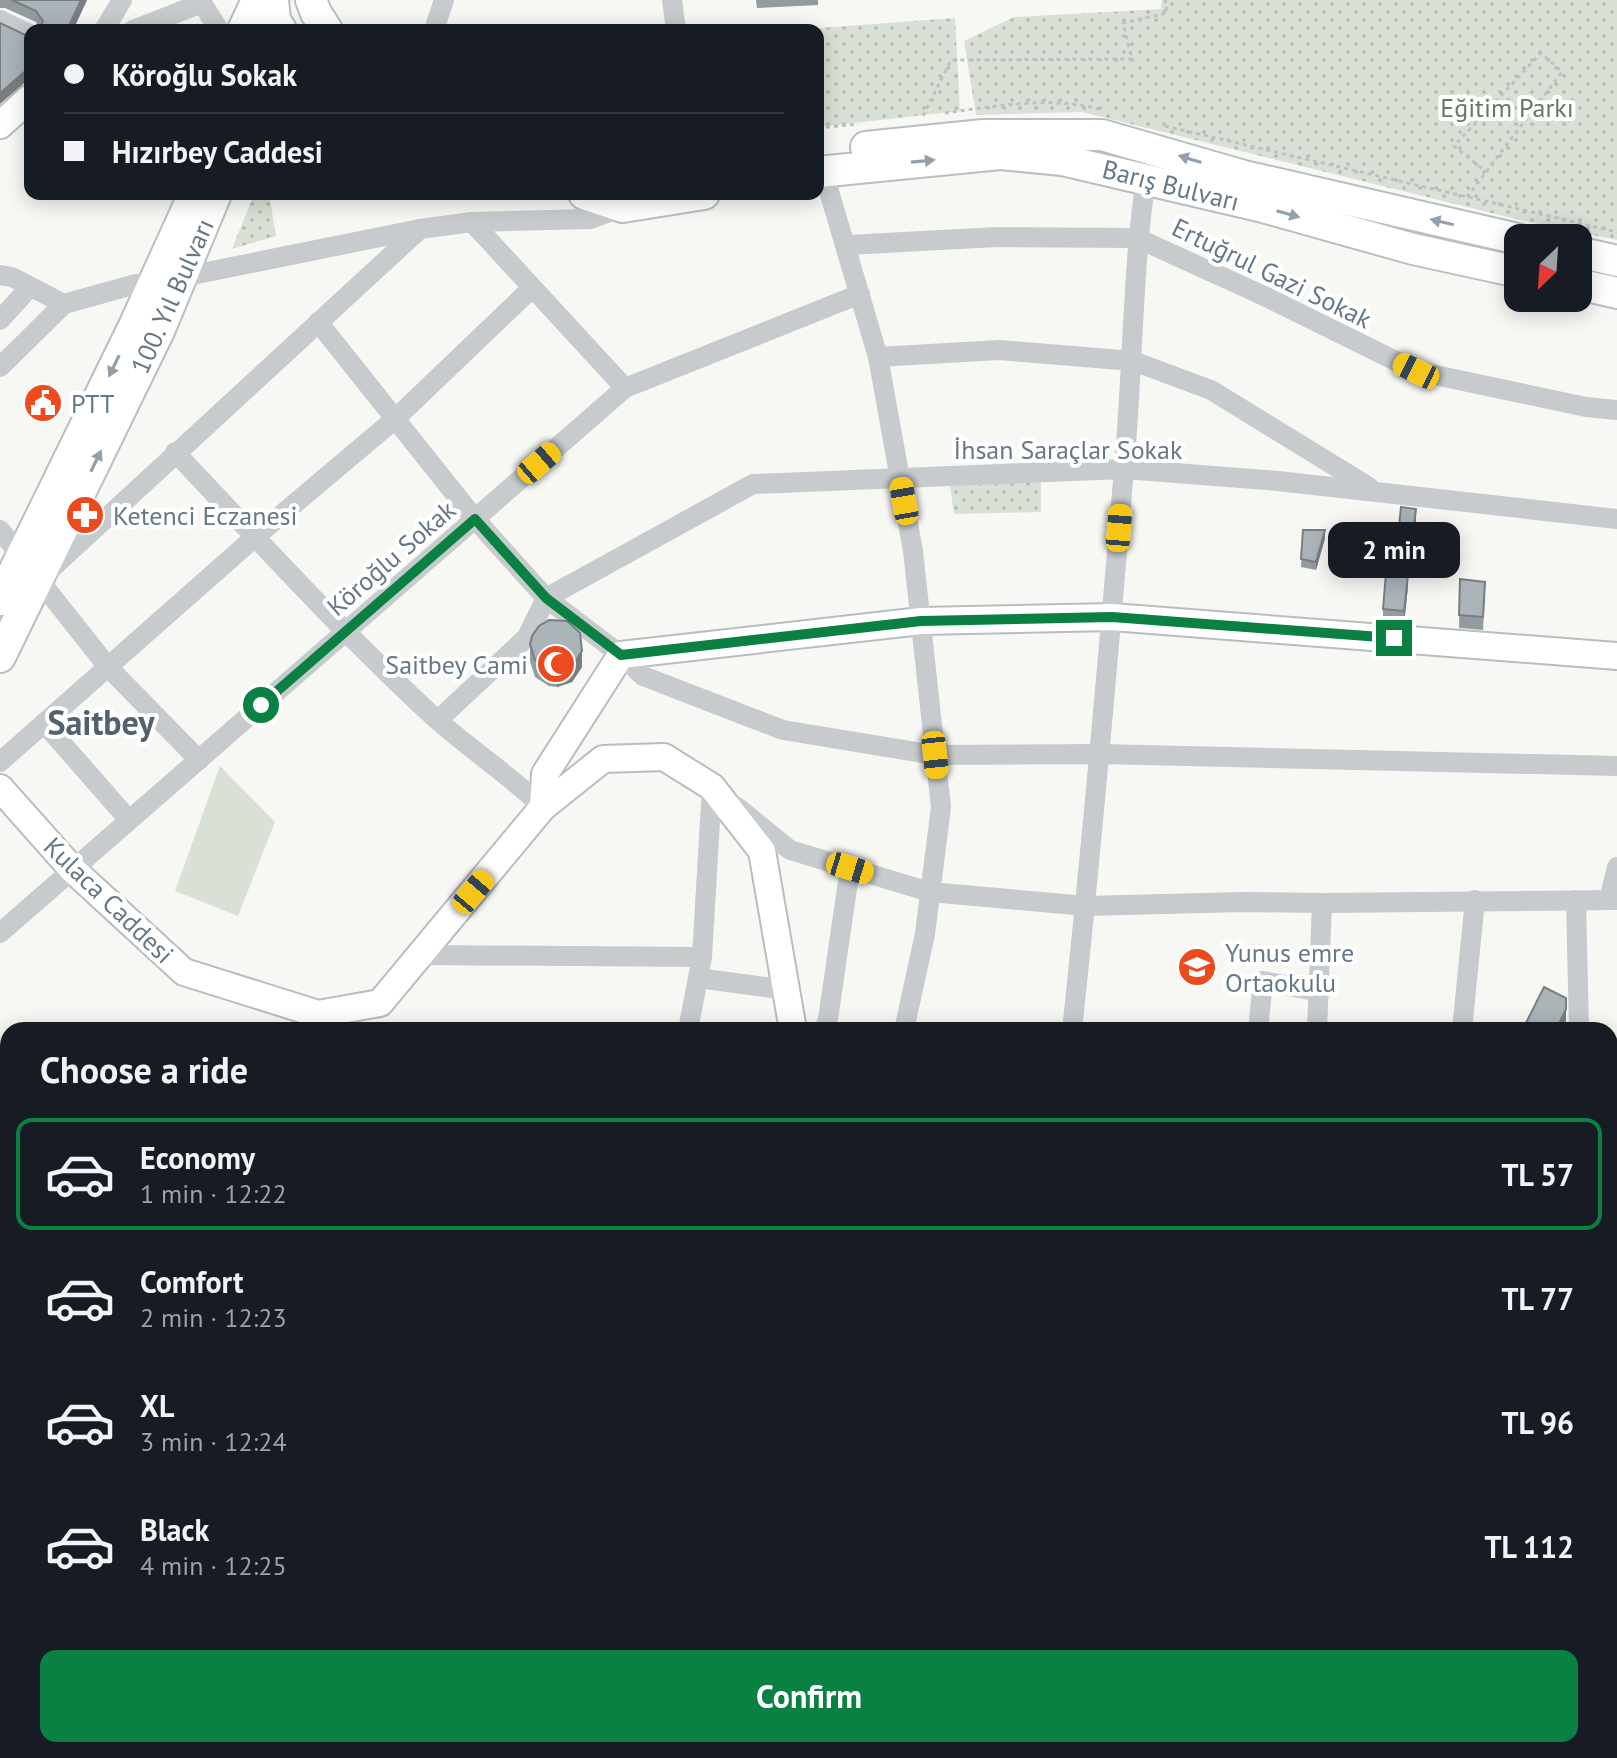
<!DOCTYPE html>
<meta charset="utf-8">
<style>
:root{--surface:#171b24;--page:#242831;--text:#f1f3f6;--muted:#9ea1a6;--line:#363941;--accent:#0b8043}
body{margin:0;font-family:"PT Sans",sans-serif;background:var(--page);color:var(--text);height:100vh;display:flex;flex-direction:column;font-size:30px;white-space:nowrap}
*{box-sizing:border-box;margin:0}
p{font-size:26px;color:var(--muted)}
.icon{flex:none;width:44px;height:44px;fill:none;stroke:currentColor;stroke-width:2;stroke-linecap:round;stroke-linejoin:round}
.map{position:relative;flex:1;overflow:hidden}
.details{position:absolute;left:0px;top:1022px;width:1618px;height:736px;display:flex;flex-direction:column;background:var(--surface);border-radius:24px 24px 0 0;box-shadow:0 4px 20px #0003}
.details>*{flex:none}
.top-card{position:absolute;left:24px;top:24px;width:800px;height:176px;border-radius:16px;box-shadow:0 4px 20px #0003;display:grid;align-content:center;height:176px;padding:0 40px;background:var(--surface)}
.needle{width:52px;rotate:205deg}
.controls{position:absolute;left:1504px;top:224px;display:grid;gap:16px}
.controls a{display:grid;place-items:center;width:88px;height:88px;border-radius:16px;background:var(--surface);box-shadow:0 4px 20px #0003;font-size:40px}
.end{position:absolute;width:36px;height:36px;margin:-18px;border:10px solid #0b8043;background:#fff;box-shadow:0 0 0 4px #fff}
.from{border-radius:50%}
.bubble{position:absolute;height:56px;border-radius:16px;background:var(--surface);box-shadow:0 4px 20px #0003;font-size:26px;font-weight:800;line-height:56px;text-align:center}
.car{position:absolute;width:24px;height:48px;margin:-24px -12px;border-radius:10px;box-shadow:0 0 6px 2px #0007;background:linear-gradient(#f5c518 24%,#345 0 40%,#f5c518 0 76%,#345 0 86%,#f5c518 0)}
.top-card b{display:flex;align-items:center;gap:28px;height:76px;font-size:30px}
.top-card b+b{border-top:2px solid var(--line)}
.top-card i{width:20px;height:20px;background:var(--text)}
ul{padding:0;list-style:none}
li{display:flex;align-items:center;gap:24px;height:112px;margin:0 16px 12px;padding:0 24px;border:4px solid transparent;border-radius:16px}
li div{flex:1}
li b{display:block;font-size:30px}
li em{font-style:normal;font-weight:800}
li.active{border-color:var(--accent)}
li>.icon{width:72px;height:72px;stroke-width:1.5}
h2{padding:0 40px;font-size:36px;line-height:96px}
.cta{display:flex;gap:16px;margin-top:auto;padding:16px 40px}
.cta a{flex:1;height:92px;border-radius:16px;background:var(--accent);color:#fff;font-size:32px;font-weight:800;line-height:92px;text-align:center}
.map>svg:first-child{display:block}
.grass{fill:#d9e0d5}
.cemetery{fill:url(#cemetery-stones)}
.park{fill:url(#park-dots)}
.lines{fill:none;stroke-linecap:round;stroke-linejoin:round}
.secondary-casing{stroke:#b7bdc1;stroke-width:30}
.primary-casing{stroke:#babec2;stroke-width:34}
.path{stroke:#bec1c3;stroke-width:3;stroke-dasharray:4 4;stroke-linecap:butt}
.street{stroke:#c7cbce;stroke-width:20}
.secondary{stroke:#fff;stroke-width:26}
.primary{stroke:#fff;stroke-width:30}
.wall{fill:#939b9f}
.shaded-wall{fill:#787e82}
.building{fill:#abb4b9;stroke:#787e82;stroke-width:2}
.oneway{fill:#93a0ab}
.route{stroke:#0b8043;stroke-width:10}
.labels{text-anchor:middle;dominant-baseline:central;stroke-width:8;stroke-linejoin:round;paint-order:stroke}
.park-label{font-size:26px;fill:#657960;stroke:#fff}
.street-label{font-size:26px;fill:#657887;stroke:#fff}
.poi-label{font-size:26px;fill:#657887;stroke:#fff;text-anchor:start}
.district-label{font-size:34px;font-weight:bold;fill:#53616c;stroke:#fff}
</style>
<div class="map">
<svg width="1617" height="1758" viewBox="0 0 1617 1758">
<defs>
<pattern id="cemetery-stones" width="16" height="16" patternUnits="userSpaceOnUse" patternTransform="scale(2)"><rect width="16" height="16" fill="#d9e0d5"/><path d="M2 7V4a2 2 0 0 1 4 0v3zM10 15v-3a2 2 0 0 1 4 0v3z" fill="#b4bab2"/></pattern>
<pattern id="park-dots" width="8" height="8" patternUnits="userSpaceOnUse" patternTransform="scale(2)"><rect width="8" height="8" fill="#d9e0d5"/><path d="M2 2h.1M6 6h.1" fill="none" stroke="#b4bab2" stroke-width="1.8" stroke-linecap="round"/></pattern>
</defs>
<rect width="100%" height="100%" fill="#f7f7f4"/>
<!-- grass -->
<path class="grass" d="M220 766 275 822 238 916 175 891Z"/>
<!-- cemetery -->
<path class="cemetery" d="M0 1433 8 1437V1750H251L253 1758H0Z"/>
<!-- park -->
<g class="park">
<path d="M1162 0H1617V240L1516 219 1082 112 976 115 964 41 1014 17 1161 9Z"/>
<path d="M955 18 960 111 818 127V30H793Z"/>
<path d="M254 194H269L276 236 232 249Z"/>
<path d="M1041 481V512L954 514 950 486Z"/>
</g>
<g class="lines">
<!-- secondary casing -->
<g class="secondary-casing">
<g id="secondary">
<path d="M0 125 30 98"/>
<path d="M0 788 73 870 184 972 318 1014 380 1003 543 807 603 759 664 757 712 787 762 851 793 1030"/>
<path d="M543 807 545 774 621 655 921 621 1112 617 1617 656"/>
<path d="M0 1089 8 1090"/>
<path d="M1610 1312 1617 1313"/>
<path d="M271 1750 273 1758"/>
</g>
</g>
<!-- primary casing -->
<g class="primary-casing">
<g id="primary">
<path d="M273 0 275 20 281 30"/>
<path d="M311 0 316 13 327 30"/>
<path d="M243 30 257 0"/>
<path d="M866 147 983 135H1102L1244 176 1518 239"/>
<path d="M818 172 1000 154 1062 160 1263 207 1413 249 1518 272"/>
<path d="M584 194 623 207 704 194"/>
<path d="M1578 252 1617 261"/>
<path d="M1578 284 1617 293"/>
<path d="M0 600 134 326 194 194"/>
<path d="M0 657 159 331 216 194"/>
<path d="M1610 1616 1617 1608"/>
<path d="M1610 1656 1617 1649"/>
<path d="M1499 1758 1505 1750"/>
<path d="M1530 1758 1536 1750"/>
</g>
</g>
<!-- path -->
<g class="path">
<path d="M945 113C995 106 1051 96 1100 109"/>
<path d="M923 116 951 60 1132 59 1123 23 1167 13 1165 0"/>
<path d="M1165 126 1617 232"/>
<path d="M818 128 858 124"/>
<path d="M1467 197 1562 72 1541 53 1454 146 1486 172"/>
<path d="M0 1602 8 1609"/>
<path d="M81 1758 83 1750"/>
</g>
<!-- street -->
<g class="street">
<path d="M672 0 676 30"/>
<path d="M0 20 30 34"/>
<path d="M104 30 122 0"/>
<path d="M133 30 202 3 219 30"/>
<path d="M434 30 444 0"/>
<path d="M823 171 878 357 913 551 941 807 925 934 904 1030"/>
<path d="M472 222 625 388"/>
<path d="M847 245 997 237 1137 238 1264 296 1416 371 1586 407 1617 410"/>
<path d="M0 275 12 277 64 304"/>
<path d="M192 275 420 229 472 222 590 219 623 207"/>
<path d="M0 320 30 287"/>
<path d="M318 322 475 519 546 598 621 655 643 676 783 730 935 755 1100 754 1617 766"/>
<path d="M878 357 999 350 1133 361 1211 390 1369 487"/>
<path d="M0 367 64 304 136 284"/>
<path d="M175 452C260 542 344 634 435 718 470 749 509 775 543 807"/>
<path d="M0 530 21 556"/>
<path d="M546 598 753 484 1124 469 1278 481 1617 519"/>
<path d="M438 720 527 637 546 598"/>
<path d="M44 723 129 820"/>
<path d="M199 760 108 667 39 580 420 229"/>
<path d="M0 762 255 537 395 419 532 288"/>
<path d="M737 807 790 850 930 892 1086 906 1242 902 1322 903 1617 900"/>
<path d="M1576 900 1579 1030"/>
<path d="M1609 900 1617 867"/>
<path d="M0 933 625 388 860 294"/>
<path d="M420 955 702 957 688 1030"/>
<path d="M702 957 712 787"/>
<path d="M698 978 787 990"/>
<path d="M824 1030 828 1019 850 868"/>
<path d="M1072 1030C1093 835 1110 639 1126 444 1133 355 1133 266 1146 178"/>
<path d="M1258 1030 1263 981 1320 992"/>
<path d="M1317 1030 1322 903"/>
<path d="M1462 1030 1475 900"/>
<path d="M1610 1090H1617"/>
<path d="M1610 1149 1617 1150"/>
<path d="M0 1171 8 1172"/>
<path d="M1610 1232 1617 1233"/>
<path d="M0 1269 8 1272"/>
<path d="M0 1403 8 1408"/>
<path d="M1610 1407 1617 1409"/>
<path d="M1610 1546 1617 1551"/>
<path d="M321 1750 327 1758"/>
<path d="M698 1750 704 1758"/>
<path d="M569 1758 570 1750"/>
<path d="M734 1758 737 1750"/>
<path d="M847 1758 850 1750"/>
<path d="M1016 1758 1017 1750"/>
</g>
<!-- secondary -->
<use href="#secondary" class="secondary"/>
<!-- primary -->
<use href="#primary" class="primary"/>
</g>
<!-- wall -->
<g class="wall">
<path d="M0 0H87L73 30H40L36 22 5 8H0Z"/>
<path d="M756 0H818V5L757 8Z"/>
<path d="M1416 521 1411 562 1397 559V546Z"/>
<path d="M1303 530 1325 538 1316 570 1301 567Z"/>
<path d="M1460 579 1485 594 1483 630 1459 628Z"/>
<path d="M1408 587 1404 624 1383 622V609Z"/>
<path d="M530 644 582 667 572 682 557 687 549 686 535 677 530 661Z"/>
</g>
<!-- shaded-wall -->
<g class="shaded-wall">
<path d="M81 0H87L73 30H67Z"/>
<path d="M30 67V78L0 104V93Z"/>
<path d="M1416 509V521L1411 562V549Z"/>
<path d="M1325 530V538L1316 570V562Z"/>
<path d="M1408 575V587L1404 624V611Z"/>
<path d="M582 651V667L572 682 557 687V671Z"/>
<path d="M1566 1009V1026L1564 1030H1556Z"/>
</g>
<!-- building -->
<g class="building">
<path d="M12 0H81L67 30H40L43 21 36 11Z"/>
<path d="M0 23 25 35 30 34V67L0 93Z"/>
<path d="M1401 507 1416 509 1411 549 1397 546Z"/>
<path d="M1303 530H1325L1316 562 1301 559Z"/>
<path d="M1386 573 1408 575 1404 611 1383 609Z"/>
<path d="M1460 579 1485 582 1483 617 1459 615Z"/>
<path d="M549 620 567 621 580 633 582 651 572 666 557 671 549 670 535 660 530 644 532 636 539 626Z"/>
<path d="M1544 987 1566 998V1009L1556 1030H1524L1523 1029Z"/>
</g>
<!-- one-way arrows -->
<defs><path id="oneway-solid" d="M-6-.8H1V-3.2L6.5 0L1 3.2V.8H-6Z" transform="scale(2)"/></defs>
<g class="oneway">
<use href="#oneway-solid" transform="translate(1190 159) rotate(-163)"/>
<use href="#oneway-solid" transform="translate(923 161) rotate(-5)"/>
<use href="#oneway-solid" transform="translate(1288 214) rotate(16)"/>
<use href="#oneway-solid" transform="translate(1442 222) rotate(-167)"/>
<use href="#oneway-solid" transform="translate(114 366) rotate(116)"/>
<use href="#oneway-solid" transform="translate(96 461) rotate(-64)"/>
</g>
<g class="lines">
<!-- route -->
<path class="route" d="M261 705 475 519 546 598 621 655 921 621 1112 617 1394 638"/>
</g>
<!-- icons -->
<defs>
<g id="civic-disc" transform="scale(2)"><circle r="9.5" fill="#ed4b1e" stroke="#fff"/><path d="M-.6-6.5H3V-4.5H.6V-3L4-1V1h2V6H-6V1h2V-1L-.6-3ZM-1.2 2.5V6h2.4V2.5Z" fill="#fff"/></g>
<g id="pharmacy-disc" transform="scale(2)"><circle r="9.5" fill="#ed4b1e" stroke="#fff"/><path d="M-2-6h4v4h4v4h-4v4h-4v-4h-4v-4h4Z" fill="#fff"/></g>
<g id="mosque-disc" transform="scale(2)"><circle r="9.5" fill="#ed4b1e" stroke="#fff"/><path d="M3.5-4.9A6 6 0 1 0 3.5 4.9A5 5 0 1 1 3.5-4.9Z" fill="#fff"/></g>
<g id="school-disc" transform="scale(2)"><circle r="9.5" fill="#ed4b1e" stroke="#fff"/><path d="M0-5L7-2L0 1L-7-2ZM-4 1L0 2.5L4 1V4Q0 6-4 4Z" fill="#fff"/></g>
</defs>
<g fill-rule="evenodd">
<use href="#civic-disc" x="43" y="403"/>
<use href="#pharmacy-disc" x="85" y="515"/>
<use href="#mosque-disc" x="556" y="664"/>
<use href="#school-disc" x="1197" y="967"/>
</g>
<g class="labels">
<!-- park labels -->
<g class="park-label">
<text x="1507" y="107">Eğitim Parkı</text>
</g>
<!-- street labels -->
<g class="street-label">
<text transform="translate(1171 185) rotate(14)">Barış Bulvarı</text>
<text transform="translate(1272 273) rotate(26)">Ertuğrul Gazi Sokak</text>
<text transform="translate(172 296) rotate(-66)">100. Yıl Bulvarı</text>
<text x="1068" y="449">İhsan Saraçlar Sokak</text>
<text transform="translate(391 558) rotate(-41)">Köroğlu Sokak</text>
<text transform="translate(109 900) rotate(44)">Kulaca Caddesi</text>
</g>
<!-- poi labels -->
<g class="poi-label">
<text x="71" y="403">PTT</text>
<text x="113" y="515">Ketenci Eczanesi</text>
<text x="528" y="664" text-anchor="end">Saitbey Cami</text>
<text x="1225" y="952">Yunus emre<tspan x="1225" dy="30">Ortaokulu</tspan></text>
</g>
<!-- district labels -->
<g class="district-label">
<text x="101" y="722">Saitbey</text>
</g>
</g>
</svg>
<div class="controls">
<a><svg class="needle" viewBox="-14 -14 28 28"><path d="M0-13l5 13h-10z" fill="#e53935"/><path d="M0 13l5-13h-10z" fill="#9ea1a6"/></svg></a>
</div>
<i class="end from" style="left:261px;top:705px"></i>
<i class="end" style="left:1394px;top:638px"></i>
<div class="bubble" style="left:1328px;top:522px;width:132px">2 min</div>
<i class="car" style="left:1416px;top:371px;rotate:296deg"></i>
<i class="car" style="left:539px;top:463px;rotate:49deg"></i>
<i class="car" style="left:904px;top:501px;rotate:350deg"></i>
<i class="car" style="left:1119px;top:528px;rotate:5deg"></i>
<i class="car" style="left:935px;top:755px;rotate:174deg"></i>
<i class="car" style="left:850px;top:868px;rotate:107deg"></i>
<i class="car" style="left:473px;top:892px;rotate:40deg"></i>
<div class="top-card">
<b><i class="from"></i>Köroğlu Sokak</b>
<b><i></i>Hızırbey Caddesi</b>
</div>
<section class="details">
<h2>Choose a ride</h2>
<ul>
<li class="active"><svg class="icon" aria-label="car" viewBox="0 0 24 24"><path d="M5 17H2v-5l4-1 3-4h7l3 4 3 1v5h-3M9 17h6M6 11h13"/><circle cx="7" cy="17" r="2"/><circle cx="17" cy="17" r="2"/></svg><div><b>Economy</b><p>1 min · 12:22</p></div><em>TL 57</em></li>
<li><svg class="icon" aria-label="car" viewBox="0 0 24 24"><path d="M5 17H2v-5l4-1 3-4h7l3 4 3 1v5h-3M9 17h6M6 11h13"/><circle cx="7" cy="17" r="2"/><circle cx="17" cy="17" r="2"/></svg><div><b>Comfort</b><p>2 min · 12:23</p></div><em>TL 77</em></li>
<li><svg class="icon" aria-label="car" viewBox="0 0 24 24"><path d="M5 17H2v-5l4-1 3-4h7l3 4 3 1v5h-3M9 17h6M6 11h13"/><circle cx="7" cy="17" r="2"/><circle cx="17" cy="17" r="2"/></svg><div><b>XL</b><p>3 min · 12:24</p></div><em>TL 96</em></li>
<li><svg class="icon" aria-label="car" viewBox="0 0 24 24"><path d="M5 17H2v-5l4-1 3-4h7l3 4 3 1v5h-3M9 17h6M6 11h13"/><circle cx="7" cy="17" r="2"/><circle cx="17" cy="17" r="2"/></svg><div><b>Black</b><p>4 min · 12:25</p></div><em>TL 112</em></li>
</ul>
<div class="cta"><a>Confirm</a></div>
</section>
</div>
